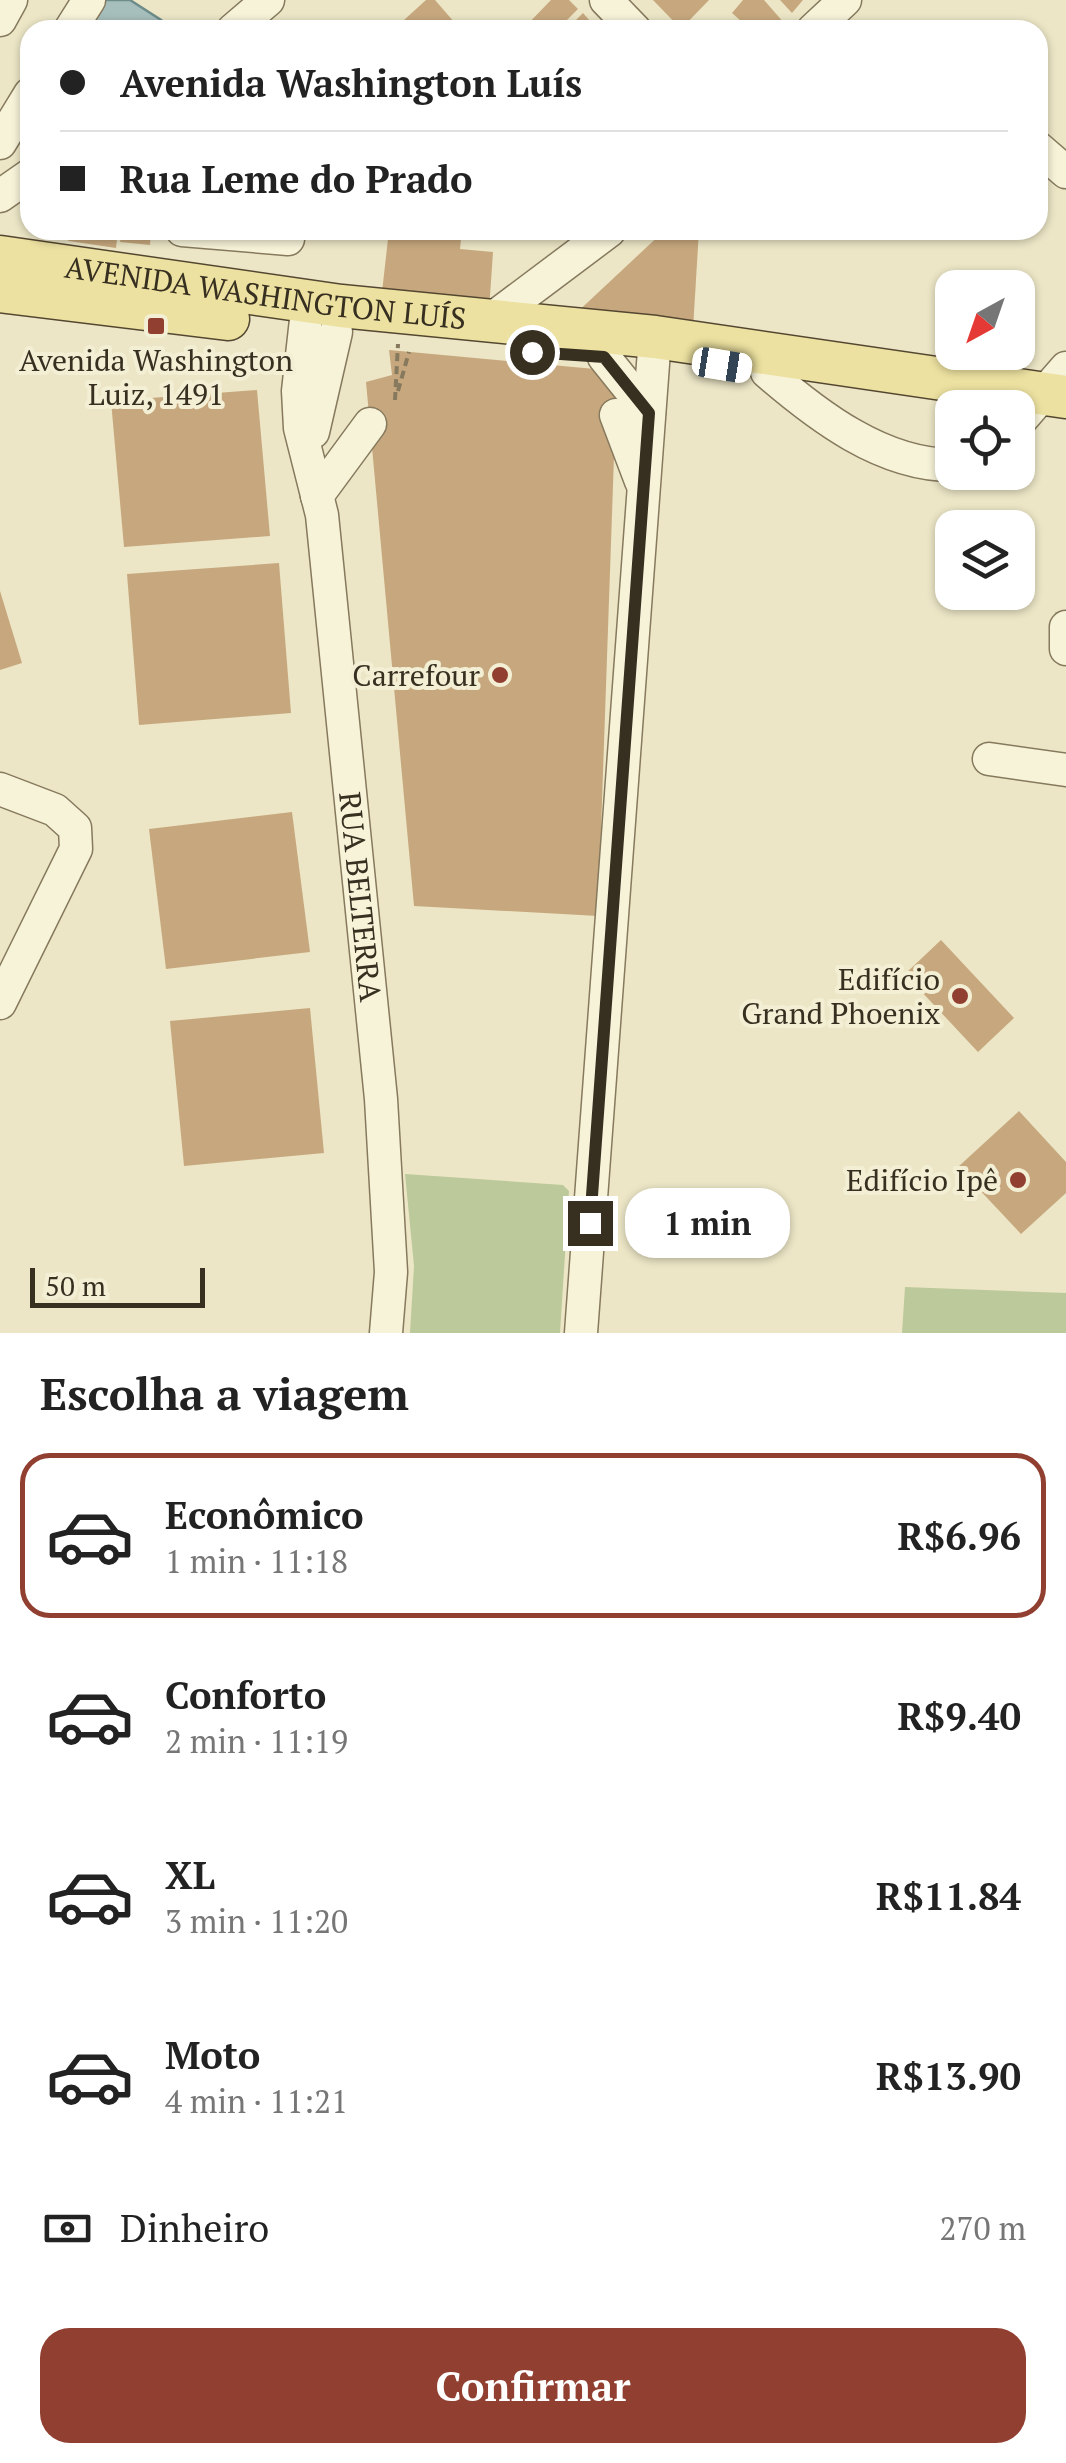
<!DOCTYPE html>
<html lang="pt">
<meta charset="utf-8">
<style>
:root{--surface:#fff;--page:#f6f6f6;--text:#222;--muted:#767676;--line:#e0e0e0;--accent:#913f30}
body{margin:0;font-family:"PT Serif",serif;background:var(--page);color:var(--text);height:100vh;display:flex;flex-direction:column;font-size:38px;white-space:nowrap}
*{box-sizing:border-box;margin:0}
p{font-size:32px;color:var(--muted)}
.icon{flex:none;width:55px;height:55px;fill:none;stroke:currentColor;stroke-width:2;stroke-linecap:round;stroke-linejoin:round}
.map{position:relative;height:1333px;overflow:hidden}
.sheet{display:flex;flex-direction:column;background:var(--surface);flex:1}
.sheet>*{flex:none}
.banner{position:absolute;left:20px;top:20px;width:1028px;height:220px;border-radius:30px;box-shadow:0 2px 8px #0004;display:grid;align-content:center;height:220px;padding:0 40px;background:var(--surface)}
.needle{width:65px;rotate:220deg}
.controls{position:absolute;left:935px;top:270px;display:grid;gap:20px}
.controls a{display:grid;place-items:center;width:100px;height:100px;border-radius:20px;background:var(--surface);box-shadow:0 2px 8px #0004;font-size:50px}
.scale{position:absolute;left:30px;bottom:25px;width:175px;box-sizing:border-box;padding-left:10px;border:5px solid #372f20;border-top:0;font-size:28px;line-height:35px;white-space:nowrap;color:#372f20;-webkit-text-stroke:8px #f3efd5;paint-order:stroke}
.end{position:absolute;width:45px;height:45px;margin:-22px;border:12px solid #372f20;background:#fff;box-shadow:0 0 0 5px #fff}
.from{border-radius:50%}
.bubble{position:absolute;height:70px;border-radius:30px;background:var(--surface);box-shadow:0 2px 8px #0004;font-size:32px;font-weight:700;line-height:70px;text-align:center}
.car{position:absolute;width:30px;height:60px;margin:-30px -15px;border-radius:12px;box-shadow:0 0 8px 2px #0007;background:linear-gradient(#fff 24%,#345 0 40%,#fff 0 76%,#345 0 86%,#fff 0)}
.banner b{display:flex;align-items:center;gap:35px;height:95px;font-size:38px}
.banner b+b{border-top:2px solid var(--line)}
.banner i{width:25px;height:25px;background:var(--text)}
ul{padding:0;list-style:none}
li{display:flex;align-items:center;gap:30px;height:165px;margin:0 20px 15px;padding:0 20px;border:5px solid transparent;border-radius:30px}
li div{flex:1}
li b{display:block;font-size:38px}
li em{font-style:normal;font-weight:700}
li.on{border-color:var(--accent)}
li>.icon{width:90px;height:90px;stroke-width:1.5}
h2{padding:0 40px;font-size:45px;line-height:120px}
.pay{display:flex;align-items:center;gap:25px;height:110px;padding:0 40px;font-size:38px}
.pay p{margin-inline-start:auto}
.action{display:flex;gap:20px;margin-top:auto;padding:20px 40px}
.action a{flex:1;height:115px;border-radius:30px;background:var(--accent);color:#fff;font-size:40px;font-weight:700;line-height:115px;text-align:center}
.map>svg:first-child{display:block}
.green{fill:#bcc99a}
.water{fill:#a7bfbc;stroke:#6e8d8a;stroke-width:2.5}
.building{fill:#c7a87e}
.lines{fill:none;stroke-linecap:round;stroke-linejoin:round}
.minor-casing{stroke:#86795d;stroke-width:35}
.major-casing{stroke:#544731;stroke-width:45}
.path{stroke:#86795d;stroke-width:4;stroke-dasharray:8 5;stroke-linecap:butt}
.minor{stroke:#f7f3d9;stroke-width:32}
.major{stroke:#ece1a0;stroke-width:42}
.route{stroke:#372f20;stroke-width:12}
.poi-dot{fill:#913f30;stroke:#f3efd5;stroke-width:4}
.labels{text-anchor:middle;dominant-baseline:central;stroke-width:8;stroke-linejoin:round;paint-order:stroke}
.street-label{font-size:30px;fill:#372f20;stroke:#f3efd5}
.poi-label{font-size:30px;fill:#372f20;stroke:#f3efd5;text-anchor:end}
</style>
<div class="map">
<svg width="1066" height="1333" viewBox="0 0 1066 1333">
<rect width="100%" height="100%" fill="#ece6c6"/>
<!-- green -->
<g class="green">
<path d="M405 1174 563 1185 569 1191 560 1333H410L414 1266Z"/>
<path d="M905 1287 1066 1293V1333H902Z"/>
</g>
<!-- water -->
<path class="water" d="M103 0H130L161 20 155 30H108L91 19Z"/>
<!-- building -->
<g class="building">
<path d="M426 0H435L461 30H393Z"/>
<path d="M551 0H569L578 9 557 30H522Z"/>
<path d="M653 0H709L681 29Z"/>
<path d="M743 0H764L785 24 778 30H751L732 13Z"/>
<path d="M780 0H803L792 13Z"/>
<path d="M583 13 598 30H566Z"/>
<path d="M53 230H118L116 248 69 241Z"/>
<path d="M122 230H151L150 245 120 242Z"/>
<path d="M359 230H462L460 249 493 252 489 311 381 301 388 239 358 235Z"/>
<path d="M665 230H699L693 329 572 317Z"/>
<path d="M389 350 617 371 598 916 414 906 366 382 392 375Z"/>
<path d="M257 390 270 536 124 547 111 401Z"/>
<path d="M279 563 291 713 139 725 127 574Z"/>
<path d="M0 591 22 663 0 670Z"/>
<path d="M292 812 310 952 166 969 149 829Z"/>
<path d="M941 940 1014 1018 978 1052 905 974Z"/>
<path d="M310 1008 324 1153 184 1166 170 1021Z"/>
<path d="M1019 1111 1066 1162V1193L1021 1234 958 1167Z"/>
</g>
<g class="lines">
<!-- minor casing -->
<g class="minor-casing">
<g id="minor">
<path d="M606 0 635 30"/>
<path d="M0 20 11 0"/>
<path d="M70 30 89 0"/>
<path d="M233 30 268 0"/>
<path d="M813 30 845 0"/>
<path d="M0 143 30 94"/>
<path d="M1038 148 1066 172"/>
<path d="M0 196 30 175"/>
<path d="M182 230 288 239"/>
<path id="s1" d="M308 302 298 391 300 428 322 515 381 1099 391 1272 386 1333"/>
<path d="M489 321 609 231"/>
<path d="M604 357 649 413"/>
<path d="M767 372C818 416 882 465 952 465"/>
<path d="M616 415 641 481"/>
<path d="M1018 423 1066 368"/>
<path d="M313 432 336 332"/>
<path d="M317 496 370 424"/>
<path d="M1066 627V649"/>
<path d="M989 759 1066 770"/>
<path d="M0 789 55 810 75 828 76 849 0 1003"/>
<path d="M581 1333 655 337"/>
</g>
</g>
<!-- major casing -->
<g class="major-casing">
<g id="major">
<path id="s2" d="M0 257 341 306 655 337 1066 397"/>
<path d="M0 291 228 319"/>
</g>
</g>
<!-- path -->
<g class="path">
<path d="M398 391 409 352"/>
<path d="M395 400 398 344"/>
</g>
<!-- minor -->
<use href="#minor" class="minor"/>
<!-- major -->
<use href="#major" class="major"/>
</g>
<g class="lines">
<!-- route -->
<path class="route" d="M532 352 604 357 649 413 590 1223"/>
</g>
<!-- markers -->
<g class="poi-dot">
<rect x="146" y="316" width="20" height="20" rx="5"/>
<circle cx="500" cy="675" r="10"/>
<circle cx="960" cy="996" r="10"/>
<circle cx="1018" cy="1180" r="10"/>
</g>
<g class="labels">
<!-- street labels -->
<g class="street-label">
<text stroke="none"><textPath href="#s2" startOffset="268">AVENIDA WASHINGTON LUÍS</textPath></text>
<text stroke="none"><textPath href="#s1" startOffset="600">RUA BELTERRA</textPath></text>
</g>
<!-- poi labels -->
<g class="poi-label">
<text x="156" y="360" text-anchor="middle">Avenida Washington<tspan x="156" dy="34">Luiz, 1491</tspan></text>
<text x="480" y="675">Carrefour</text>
<text x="940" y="979">Edifício<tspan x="940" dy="34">Grand Phoenix</tspan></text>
<text x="998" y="1180">Edifício Ipê</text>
</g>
</g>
</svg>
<div class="controls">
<a><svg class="needle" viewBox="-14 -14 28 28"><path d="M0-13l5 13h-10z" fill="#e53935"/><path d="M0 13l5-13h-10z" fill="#767676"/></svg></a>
<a><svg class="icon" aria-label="locate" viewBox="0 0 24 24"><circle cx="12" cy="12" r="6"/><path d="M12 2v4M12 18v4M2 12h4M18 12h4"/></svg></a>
<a><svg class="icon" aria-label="layers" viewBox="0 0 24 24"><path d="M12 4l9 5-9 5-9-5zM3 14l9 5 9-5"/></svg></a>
</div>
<div class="scale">50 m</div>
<i class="end from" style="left:532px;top:352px"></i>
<i class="end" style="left:590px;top:1223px"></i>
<div class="bubble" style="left:625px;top:1188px;width:165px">1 min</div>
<i class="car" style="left:722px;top:365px;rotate:99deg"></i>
<div class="banner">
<b><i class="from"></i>Avenida Washington Luís</b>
<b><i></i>Rua Leme do Prado</b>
</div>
</div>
<section class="sheet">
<h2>Escolha a viagem</h2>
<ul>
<li class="on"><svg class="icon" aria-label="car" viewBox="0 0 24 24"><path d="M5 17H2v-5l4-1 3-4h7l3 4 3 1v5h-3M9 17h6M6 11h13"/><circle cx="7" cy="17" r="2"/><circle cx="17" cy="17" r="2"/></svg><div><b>Econômico</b><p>1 min · 11:18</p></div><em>R$6.96</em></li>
<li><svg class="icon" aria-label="car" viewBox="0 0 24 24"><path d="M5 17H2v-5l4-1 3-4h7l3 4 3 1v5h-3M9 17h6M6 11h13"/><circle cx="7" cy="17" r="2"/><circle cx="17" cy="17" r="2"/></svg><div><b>Conforto</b><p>2 min · 11:19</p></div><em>R$9.40</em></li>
<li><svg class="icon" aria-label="car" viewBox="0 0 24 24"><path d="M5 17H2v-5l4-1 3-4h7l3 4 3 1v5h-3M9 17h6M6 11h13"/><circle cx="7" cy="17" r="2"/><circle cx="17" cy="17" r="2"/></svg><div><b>XL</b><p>3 min · 11:20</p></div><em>R$11.84</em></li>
<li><svg class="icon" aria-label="car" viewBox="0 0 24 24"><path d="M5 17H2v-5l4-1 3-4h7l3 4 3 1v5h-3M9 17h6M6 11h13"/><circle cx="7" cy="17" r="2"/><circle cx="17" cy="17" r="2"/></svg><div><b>Moto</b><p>4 min · 11:21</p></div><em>R$13.90</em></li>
</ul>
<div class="pay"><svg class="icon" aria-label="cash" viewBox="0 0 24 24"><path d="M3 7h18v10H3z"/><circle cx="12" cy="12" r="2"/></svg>Dinheiro<p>270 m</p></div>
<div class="action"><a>Confirmar</a></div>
</section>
